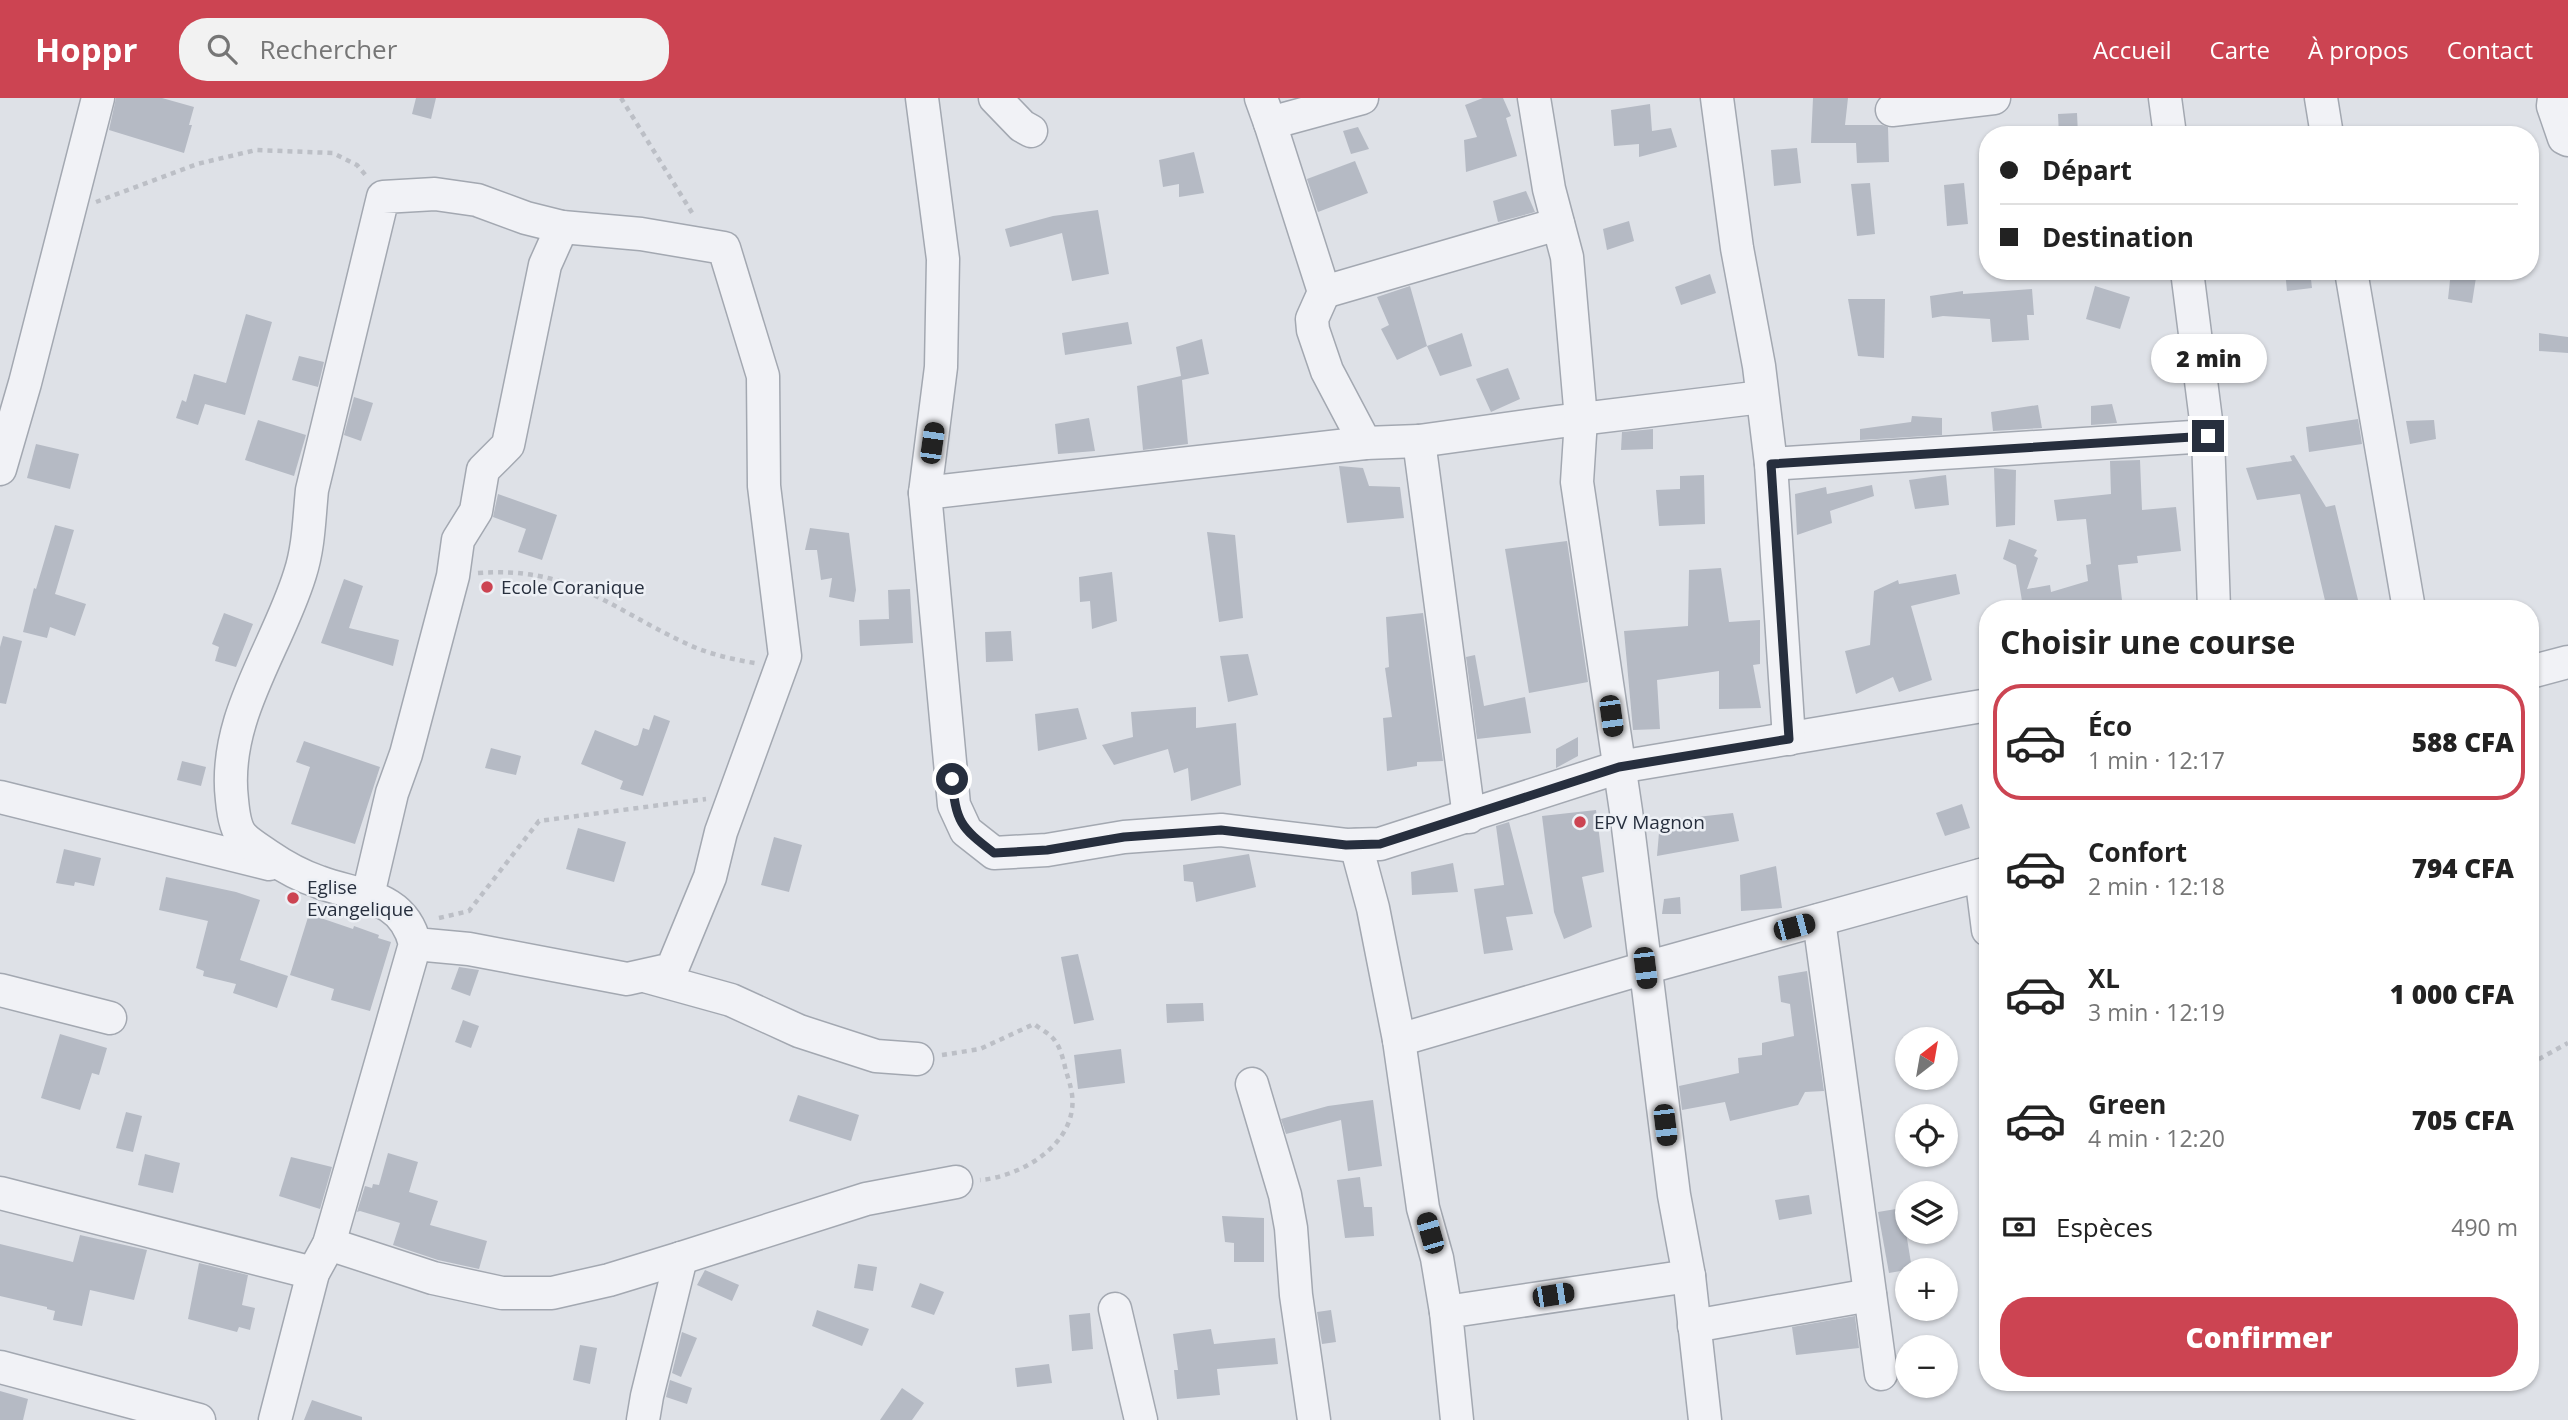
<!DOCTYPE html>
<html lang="fr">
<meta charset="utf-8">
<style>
:root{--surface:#fff;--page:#f2f2f2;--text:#222;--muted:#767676;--line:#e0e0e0;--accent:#cc4452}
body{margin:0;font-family:"Open Sans",sans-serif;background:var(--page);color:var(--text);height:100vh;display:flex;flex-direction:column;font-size:26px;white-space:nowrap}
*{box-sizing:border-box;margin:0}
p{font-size:23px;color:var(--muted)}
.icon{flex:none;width:38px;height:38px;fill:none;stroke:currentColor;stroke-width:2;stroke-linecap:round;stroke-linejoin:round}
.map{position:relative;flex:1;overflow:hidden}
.drawer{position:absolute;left:1979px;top:502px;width:560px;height:791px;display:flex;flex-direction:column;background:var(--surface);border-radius:28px;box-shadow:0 2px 5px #0004}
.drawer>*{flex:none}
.banner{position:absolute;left:1979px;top:28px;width:560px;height:154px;border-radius:28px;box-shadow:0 2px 5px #0004;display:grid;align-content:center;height:154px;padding:0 21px;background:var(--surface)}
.needle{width:46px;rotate:31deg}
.controls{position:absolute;left:1895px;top:929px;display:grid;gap:14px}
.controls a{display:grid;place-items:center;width:63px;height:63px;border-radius:50%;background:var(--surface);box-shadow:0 2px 5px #0004;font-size:35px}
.end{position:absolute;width:32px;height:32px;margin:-16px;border:9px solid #272f3e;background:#fff;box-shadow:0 0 0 4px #fff}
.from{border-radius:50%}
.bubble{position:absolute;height:49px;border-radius:24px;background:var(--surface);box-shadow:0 2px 5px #0004;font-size:23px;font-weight:800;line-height:49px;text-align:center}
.car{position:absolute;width:21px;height:42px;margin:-21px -10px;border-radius:9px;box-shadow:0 0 5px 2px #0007;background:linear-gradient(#222 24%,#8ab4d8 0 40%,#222 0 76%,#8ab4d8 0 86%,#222 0)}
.banner b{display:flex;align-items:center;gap:24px;height:66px;font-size:26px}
.banner b+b{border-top:2px solid var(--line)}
.banner i{width:18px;height:18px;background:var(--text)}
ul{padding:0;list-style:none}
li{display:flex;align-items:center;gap:21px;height:116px;margin:0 14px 10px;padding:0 7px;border:4px solid transparent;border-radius:28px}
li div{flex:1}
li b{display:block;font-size:26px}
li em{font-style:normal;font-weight:800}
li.active{border-color:var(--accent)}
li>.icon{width:63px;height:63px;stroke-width:1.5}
h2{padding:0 21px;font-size:32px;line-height:84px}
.pay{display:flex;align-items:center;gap:18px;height:77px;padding:0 21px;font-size:26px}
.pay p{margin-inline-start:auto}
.cta{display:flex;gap:14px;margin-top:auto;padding:14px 21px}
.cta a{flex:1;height:80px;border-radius:28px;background:var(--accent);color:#fff;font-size:28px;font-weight:800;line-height:80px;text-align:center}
header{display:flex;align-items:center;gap:42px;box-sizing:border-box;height:98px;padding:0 35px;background:var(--accent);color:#fff}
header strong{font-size:33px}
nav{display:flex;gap:38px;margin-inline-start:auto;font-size:24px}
.search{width:490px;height:63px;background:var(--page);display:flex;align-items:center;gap:18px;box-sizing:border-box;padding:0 24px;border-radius:28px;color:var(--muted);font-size:26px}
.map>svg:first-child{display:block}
.building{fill:#b5bac4}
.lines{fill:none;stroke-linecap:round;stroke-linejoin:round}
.minor-casing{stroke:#a3a8b1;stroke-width:35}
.path{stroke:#bcbfc6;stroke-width:4.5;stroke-dasharray:5 5;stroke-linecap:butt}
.minor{stroke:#f1f2f6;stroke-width:32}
.route{stroke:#272f3e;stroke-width:9}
.poi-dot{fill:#cc4452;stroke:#edf0f5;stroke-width:2.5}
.labels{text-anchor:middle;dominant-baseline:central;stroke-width:5;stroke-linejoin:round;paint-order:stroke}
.poi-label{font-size:19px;fill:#272f3e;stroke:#edf0f5;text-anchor:start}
</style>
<header>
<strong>Hoppr</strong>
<div class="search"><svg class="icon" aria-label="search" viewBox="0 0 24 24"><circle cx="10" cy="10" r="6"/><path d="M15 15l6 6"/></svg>Rechercher</div>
<nav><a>Accueil</a><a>Carte</a><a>À propos</a><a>Contact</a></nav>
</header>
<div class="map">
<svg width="2568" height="1322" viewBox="0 0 2568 1322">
<rect width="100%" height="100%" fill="#dee1e7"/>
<!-- building -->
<g class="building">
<path d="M116 0H162L194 9 189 27H192L184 55 109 32Z"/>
<path d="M416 0H436L431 21 412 16Z"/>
<path d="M1483 0H1503L1511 18 1506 20 1517 58 1466 74 1464 42 1477 39 1465 7Z"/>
<path d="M1813 0H1848L1845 27H1882L1888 29 1889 64 1857 65 1856 45H1811Z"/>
<path d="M1650 6 1652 33 1671 30 1677 49 1639 59V46L1614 48 1611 12Z"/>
<path d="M2077 15 2078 37H2059L2058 16Z"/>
<path d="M1358 29 1369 51 1351 56 1343 33Z"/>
<path d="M1797 50 1801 85 1774 88 1771 52Z"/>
<path d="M1194 54 1204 95 1179 99V86L1163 89 1159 62Z"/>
<path d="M1355 63 1368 95 1318 114 1307 81Z"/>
<path d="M1870 85 1875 136 1857 138 1851 86Z"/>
<path d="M1964 85 1968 126 1947 128 1944 87Z"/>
<path d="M1526 93 1535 114 1498 124 1493 103Z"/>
<path d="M1098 112 1109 176 1072 183 1062 135 1010 149 1005 131 1053 118Z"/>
<path d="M1629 123 1634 143 1607 152 1603 131Z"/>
<path d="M2285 173H2310L2312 190 2287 193Z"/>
<path d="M2451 173H2477L2472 205 2448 201Z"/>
<path d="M1710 176 1716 195 1681 207 1675 189Z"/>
<path d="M1410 188 1427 248 1397 262 1381 231 1389 227 1377 199Z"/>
<path d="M2095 188 2130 199 2120 231 2086 221Z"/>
<path d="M2032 191 2034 217H2027L2029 242 1992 244 1990 221 1943 218 1932 220 1930 198 1963 193V196Z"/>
<path d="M1848 201H1885L1884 260 1858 258Z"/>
<path d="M246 216 272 224 245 317 205 306 198 327 176 320 182 302 186 304 194 276 226 285Z"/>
<path d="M1128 224 1132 246 1065 257 1062 235Z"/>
<path d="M1462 235 1472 268 1440 278 1427 248Z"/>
<path d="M2539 235 2568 239V255L2539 253Z"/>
<path d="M1202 241 1209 276 1182 282 1188 346 1143 352 1137 288 1181 278 1176 249Z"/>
<path d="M299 258 324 264 318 289 292 282Z"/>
<path d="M1508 270 1520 301 1491 314 1476 281Z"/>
<path d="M354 299 373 305 361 343 344 337Z"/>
<path d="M2112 306 2117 325 2091 327V308Z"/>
<path d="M2038 307 2042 330 1993 333 1991 314Z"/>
<path d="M1912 318 1942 320V337L1860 342V331L1911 324Z"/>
<path d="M1089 320 1095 353 1058 356 1055 326Z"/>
<path d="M2358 321 2362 346 2309 354 2306 329Z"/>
<path d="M258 322 306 337 294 378 245 362Z"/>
<path d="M2434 322 2436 341 2410 346 2406 323Z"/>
<path d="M1653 331V351L1621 352 1622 334Z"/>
<path d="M36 346 79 356 70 391 27 380Z"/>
<path d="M2294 357 2326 409 2335 407 2359 506 2327 511 2300 396 2257 402 2246 370 2292 363 2290 358Z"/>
<path d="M2140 362 2142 412 2176 409 2181 453 2137 458 2138 465 2118 467 2123 511H2011L2010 507 2022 503 2016 467 2003 461 2009 441 2037 452 2034 458 2038 460 2027 491 2050 487 2051 494 2088 483 2086 467 2091 466 2086 421 2057 423 2054 402 2111 396 2110 363Z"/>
<path d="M1339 368 1363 370 1369 388 1400 389 1404 420 1347 425Z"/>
<path d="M1994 370 2016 372 2015 427 1996 429Z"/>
<path d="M1704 377 1705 426 1659 428 1656 392 1680 391V378Z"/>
<path d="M1946 377 1949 407 1915 411 1909 382Z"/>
<path d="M1872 387 1874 398 1830 413 1832 425 1797 437 1795 396 1826 389 1827 396Z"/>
<path d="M498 396 557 417 542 462 518 454 526 431 493 419Z"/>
<path d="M55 427 74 432 55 496 86 506 75 538 50 529 47 540 23 534 34 490 36 491Z"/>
<path d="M810 430 849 435 856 492 854 504 829 499 832 480 821 482 817 452H805Z"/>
<path d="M1207 434 1235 437 1243 520 1219 524Z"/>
<path d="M1567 443 1588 584 1529 595 1505 451Z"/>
<path d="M1721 470 1729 524 1760 522V566L1753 567 1761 610 1719 611V573L1657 582 1660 631 1633 632 1624 533 1688 528 1689 472Z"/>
<path d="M1112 474 1117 523 1092 531 1090 503 1080 504 1079 479Z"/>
<path d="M1956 476 1960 496 1911 508 1932 582 1899 594 1893 579 1856 596 1845 553 1870 547 1874 493 1898 482 1899 486Z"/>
<path d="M344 481 363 488 349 530 399 542 393 568 321 545Z"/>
<path d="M910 491 913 545 860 548 859 522 889 521 888 492Z"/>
<path d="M224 515 253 526 236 569 215 563 219 549 212 546Z"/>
<path d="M1423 515 1443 663 1417 664V668L1387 673 1383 620 1392 619 1385 570 1389 569 1386 519Z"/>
<path d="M1011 533 1013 563 986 564 985 534Z"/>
<path d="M3 538 22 543 6 606 0 605V549Z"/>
<path d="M1248 556 1258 597 1228 604 1220 558Z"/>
<path d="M1475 557 1484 608 1525 599 1531 635 1477 641 1466 559Z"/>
<path d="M1196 609V630L1236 625 1241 687 1191 703 1188 670 1174 675 1168 651 1114 667 1102 647 1133 639 1131 614Z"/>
<path d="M1078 610 1087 641 1038 653 1035 616Z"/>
<path d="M654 617 670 623 643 698 620 691 623 683 581 666 595 632 635 648 638 647 643 630 649 632Z"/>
<path d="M1578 639V658L1556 670V651Z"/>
<path d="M304 643 380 669 355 746 291 726 310 669 296 664Z"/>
<path d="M491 650 521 658 516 677 485 670Z"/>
<path d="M182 663 206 669 201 688 177 682Z"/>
<path d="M1962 706 1970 730 1945 738 1936 715Z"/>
<path d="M1596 712 1604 774 1582 779 1592 829 1564 841 1554 814 1542 718Z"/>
<path d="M1733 715 1739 743 1657 758 1660 723Z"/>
<path d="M1509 724 1533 816 1506 819 1513 852 1484 856 1474 791 1504 787 1496 728Z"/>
<path d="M578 730 626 744 614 784 566 771Z"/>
<path d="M774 739 802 747 789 794 761 787Z"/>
<path d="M64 751 101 760 94 788 75 784 74 788 56 785Z"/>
<path d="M1249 756 1256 789 1196 804 1193 784 1184 783 1183 767Z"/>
<path d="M1453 765 1458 794 1412 797 1411 774Z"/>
<path d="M1776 768 1782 810 1741 813 1740 777Z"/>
<path d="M166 779 236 794 260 802 240 862 288 878 277 910 233 895 236 886 203 878 204 873 196 870 208 823 159 812Z"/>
<path d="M1680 799 1681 816H1662L1664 801Z"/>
<path d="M309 816 353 831 354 828 379 837 378 840 391 844 370 913 331 902 334 891 290 877Z"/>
<path d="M1078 856 1094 922 1074 926 1061 859Z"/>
<path d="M459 869 479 872 470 898 451 891Z"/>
<path d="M1807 873 1824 993 1805 994 1798 1007 1730 1023 1725 1004 1682 1012 1679 988 1739 975 1738 960 1762 957V945L1794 938 1790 906 1781 904 1778 878Z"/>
<path d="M1203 905 1204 923 1167 925 1166 906Z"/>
<path d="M463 922 479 928 471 950 455 944Z"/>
<path d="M60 936 107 950 99 977 92 975 80 1012 41 1000Z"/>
<path d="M1121 951 1125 985 1078 991 1074 957Z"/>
<path d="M798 997 859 1017 851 1043 789 1023Z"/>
<path d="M1373 1002 1382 1068 1348 1073 1341 1022 1286 1036 1281 1021 1328 1008Z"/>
<path d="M126 1014 142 1018 133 1054 116 1050Z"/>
<path d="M388 1055 418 1064 409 1094 438 1103 430 1127 487 1143 479 1171 438 1162 393 1147 400 1125 360 1113 357 1114 365 1088 372 1090 373 1086 379 1087Z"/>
<path d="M145 1056 180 1065 173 1095 138 1087Z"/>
<path d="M291 1059 332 1069 320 1111 279 1098Z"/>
<path d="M1360 1079 1364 1109H1372L1374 1138 1345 1140 1337 1082Z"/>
<path d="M1809 1097 1812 1116 1779 1122 1775 1102Z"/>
<path d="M1902 1110 1912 1171 1889 1175 1878 1114Z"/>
<path d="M1222 1118 1264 1120V1164H1234V1145L1225 1144Z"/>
<path d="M80 1137 147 1152 134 1202 90 1192 82 1228 53 1222 55 1213 47 1211V1209L0 1198V1146L73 1164Z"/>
<path d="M199 1165 248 1177 242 1207 255 1210 250 1232 239 1229 237 1234 188 1221Z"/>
<path d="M858 1166 877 1169 873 1193 854 1190Z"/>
<path d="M705 1172 739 1187 732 1203 697 1187Z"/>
<path d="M920 1185 944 1194 934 1217 911 1209Z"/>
<path d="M817 1212 869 1231 862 1248 812 1228Z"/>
<path d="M1331 1212 1336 1244 1322 1246 1317 1214Z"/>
<path d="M1090 1215 1093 1251 1072 1253 1069 1217Z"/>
<path d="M1855 1218 1859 1250 1796 1257 1792 1229Z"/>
<path d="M1211 1231 1214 1246 1275 1240 1278 1266 1217 1271 1220 1297 1177 1301 1174 1272H1178L1173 1236Z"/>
<path d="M682 1234 697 1240 681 1279 672 1275Z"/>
<path d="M580 1247 597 1250 590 1286 573 1282Z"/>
<path d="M1049 1266 1052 1285 1017 1289 1015 1270Z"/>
<path d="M670 1282 692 1290 687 1306 666 1299Z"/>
<path d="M902 1290 924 1305 912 1322H880Z"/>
<path d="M0 1293 28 1301 23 1322H0Z"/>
<path d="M312 1302 362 1319V1322H304Z"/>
</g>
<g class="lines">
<!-- minor casing -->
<g class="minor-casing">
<g id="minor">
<path d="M922 0 943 161 941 269 925 395 954 707 966 733 994 755 1047 752 1124 739 1221 732 1346 747 1380 746 1619 669 1988 607"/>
<path d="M995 0 1022 28 1031 33"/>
<path d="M1261 0 1270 25 1362 0"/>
<path d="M1717 0 1737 150 1759 268 1771 366 1789 641"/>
<path d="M2165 0 2170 37"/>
<path d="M2321 0 2327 37"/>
<path d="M2554 0 2553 8 2564 40 2568 42"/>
<path d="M1892 12 1994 0"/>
<path d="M1270 25 1324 194 1312 221 1313 232 1327 273 1365 345"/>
<path d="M2187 173 2208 338 2214 511"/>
<path d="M2351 173 2409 511"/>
<path d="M1324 194 1558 126"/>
<path d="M1419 343 1469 719"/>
<path d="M1771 366 2208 338"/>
<path d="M0 371 25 285 98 0"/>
<path d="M925 395 1365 345 1419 343 1556 324 1762 299"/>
<path d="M2530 574 2568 564"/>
<path d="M0 699 269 766"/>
<path d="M1356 747 1373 810 1399 942 1423 1110 1437 1160 1446 1214"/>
<path d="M1981 777 1988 832"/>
<path d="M368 797 392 695 406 656 453 478 458 442 476 413 483 372 508 347 545 167 562 129"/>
<path d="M1819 822 1881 1276"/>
<path d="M648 879 731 902 799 933 876 958 917 961"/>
<path d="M0 892 110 920"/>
<path d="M1399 942 1645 870 1988 775"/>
<path d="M1252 986 1285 1097 1291 1130 1296 1197 1314 1322"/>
<path d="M0 1095 313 1175"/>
<path d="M329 1146 433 1180 502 1195H552L609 1182 681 1160 866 1101 956 1084"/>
<path d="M1689 1178 1705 1322"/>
<path d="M1115 1211 1141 1322"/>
<path d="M1694 1228 1870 1197"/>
<path d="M0 1269 199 1322"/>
<path d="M275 1322 313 1175 329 1146 415 846C403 796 359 799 319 784 301 778 283 768 267 757 260 752 248 745 242 738 235 730 233 713 232 702 222 620 277 551 300 476 309 448 309 421 312 392L383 99 435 96 477 102 526 120 562 129 641 136 724 150 763 278 764 388 785 558 721 734 710 779 672 871 627 881 469 851 415 846"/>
<path d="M643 1322 647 1298 681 1160"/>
<path d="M1457 1322 1446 1214 1689 1178 1674 1097 1626 713 1577 384 1581 321 1567 159 1549 91 1534 0"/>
</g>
</g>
<!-- path -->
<g class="path">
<path d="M621 0 694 118"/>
<path d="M96 104 197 66 256 52 333 55 357 67 368 80"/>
<path d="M478 475C569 468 607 508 683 544 705 555 730 561 755 565"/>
<path d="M439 820 469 813 539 723 706 701"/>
<path d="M942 957 980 951 1034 926C1040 931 1051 936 1055 943 1061 950 1064 965 1066 973 1070 986 1074 998 1072 1011 1067 1052 1017 1079 980 1082"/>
<path d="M2530 966 2568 945"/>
<path d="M2206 1289 2208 1284"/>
</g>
<!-- minor -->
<use href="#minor" class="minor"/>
</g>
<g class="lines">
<!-- route -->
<path class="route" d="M952 681C956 724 960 729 994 755L1047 752 1124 739 1221 732 1346 747 1380 746 1619 669 1789 641 1771 366 2208 338"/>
</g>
<!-- markers -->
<g class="poi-dot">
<circle cx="487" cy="489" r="7"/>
<circle cx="1580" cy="724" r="7"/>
<circle cx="293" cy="800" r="7"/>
</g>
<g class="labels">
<!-- poi labels -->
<g class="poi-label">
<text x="501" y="489">Ecole Coranique</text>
<text x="1594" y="724">EPV Magnon</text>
<text x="307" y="789">Eglise<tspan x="307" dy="22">Evangelique</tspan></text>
</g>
</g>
</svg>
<div class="controls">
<a><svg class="needle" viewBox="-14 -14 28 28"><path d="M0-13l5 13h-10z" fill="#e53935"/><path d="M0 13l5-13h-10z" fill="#767676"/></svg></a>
<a><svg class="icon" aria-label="locate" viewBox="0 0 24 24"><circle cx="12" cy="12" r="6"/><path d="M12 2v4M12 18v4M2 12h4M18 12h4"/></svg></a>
<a><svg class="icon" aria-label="layers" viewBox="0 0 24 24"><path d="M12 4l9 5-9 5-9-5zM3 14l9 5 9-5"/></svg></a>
<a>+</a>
<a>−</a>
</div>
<i class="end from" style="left:952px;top:681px"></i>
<i class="end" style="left:2208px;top:338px"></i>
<div class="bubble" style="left:2151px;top:236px;width:116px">2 min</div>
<i class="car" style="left:932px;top:345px;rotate:8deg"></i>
<i class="car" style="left:1611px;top:618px;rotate:172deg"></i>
<i class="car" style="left:1794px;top:829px;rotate:75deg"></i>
<i class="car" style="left:1645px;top:870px;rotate:173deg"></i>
<i class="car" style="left:1665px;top:1027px;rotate:173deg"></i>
<i class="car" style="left:1430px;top:1135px;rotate:344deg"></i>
<i class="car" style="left:1553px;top:1197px;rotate:81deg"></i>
<div class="banner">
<b><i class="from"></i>Départ</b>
<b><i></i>Destination</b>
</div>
<section class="drawer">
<h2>Choisir une course</h2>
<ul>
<li class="active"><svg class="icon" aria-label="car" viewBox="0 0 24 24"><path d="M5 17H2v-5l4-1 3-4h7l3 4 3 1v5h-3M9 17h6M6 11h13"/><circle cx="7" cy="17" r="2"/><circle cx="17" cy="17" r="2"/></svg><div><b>Éco</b><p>1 min · 12:17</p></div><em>588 CFA</em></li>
<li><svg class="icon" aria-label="car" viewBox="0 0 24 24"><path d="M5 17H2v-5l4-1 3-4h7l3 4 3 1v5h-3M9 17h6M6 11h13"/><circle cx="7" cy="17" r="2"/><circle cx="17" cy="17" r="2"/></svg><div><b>Confort</b><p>2 min · 12:18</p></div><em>794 CFA</em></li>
<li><svg class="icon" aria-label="car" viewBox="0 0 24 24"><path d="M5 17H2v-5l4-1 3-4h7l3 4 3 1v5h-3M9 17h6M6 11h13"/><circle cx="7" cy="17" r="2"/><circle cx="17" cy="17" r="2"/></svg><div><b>XL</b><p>3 min · 12:19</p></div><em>1 000 CFA</em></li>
<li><svg class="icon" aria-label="car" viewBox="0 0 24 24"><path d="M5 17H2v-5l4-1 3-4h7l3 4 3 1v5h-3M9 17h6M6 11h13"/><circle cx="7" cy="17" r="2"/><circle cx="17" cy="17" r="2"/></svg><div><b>Green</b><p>4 min · 12:20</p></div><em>705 CFA</em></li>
</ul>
<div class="pay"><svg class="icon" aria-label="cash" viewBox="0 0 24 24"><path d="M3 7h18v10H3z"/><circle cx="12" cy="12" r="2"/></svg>Espèces<p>490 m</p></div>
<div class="cta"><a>Confirmer</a></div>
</section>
</div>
